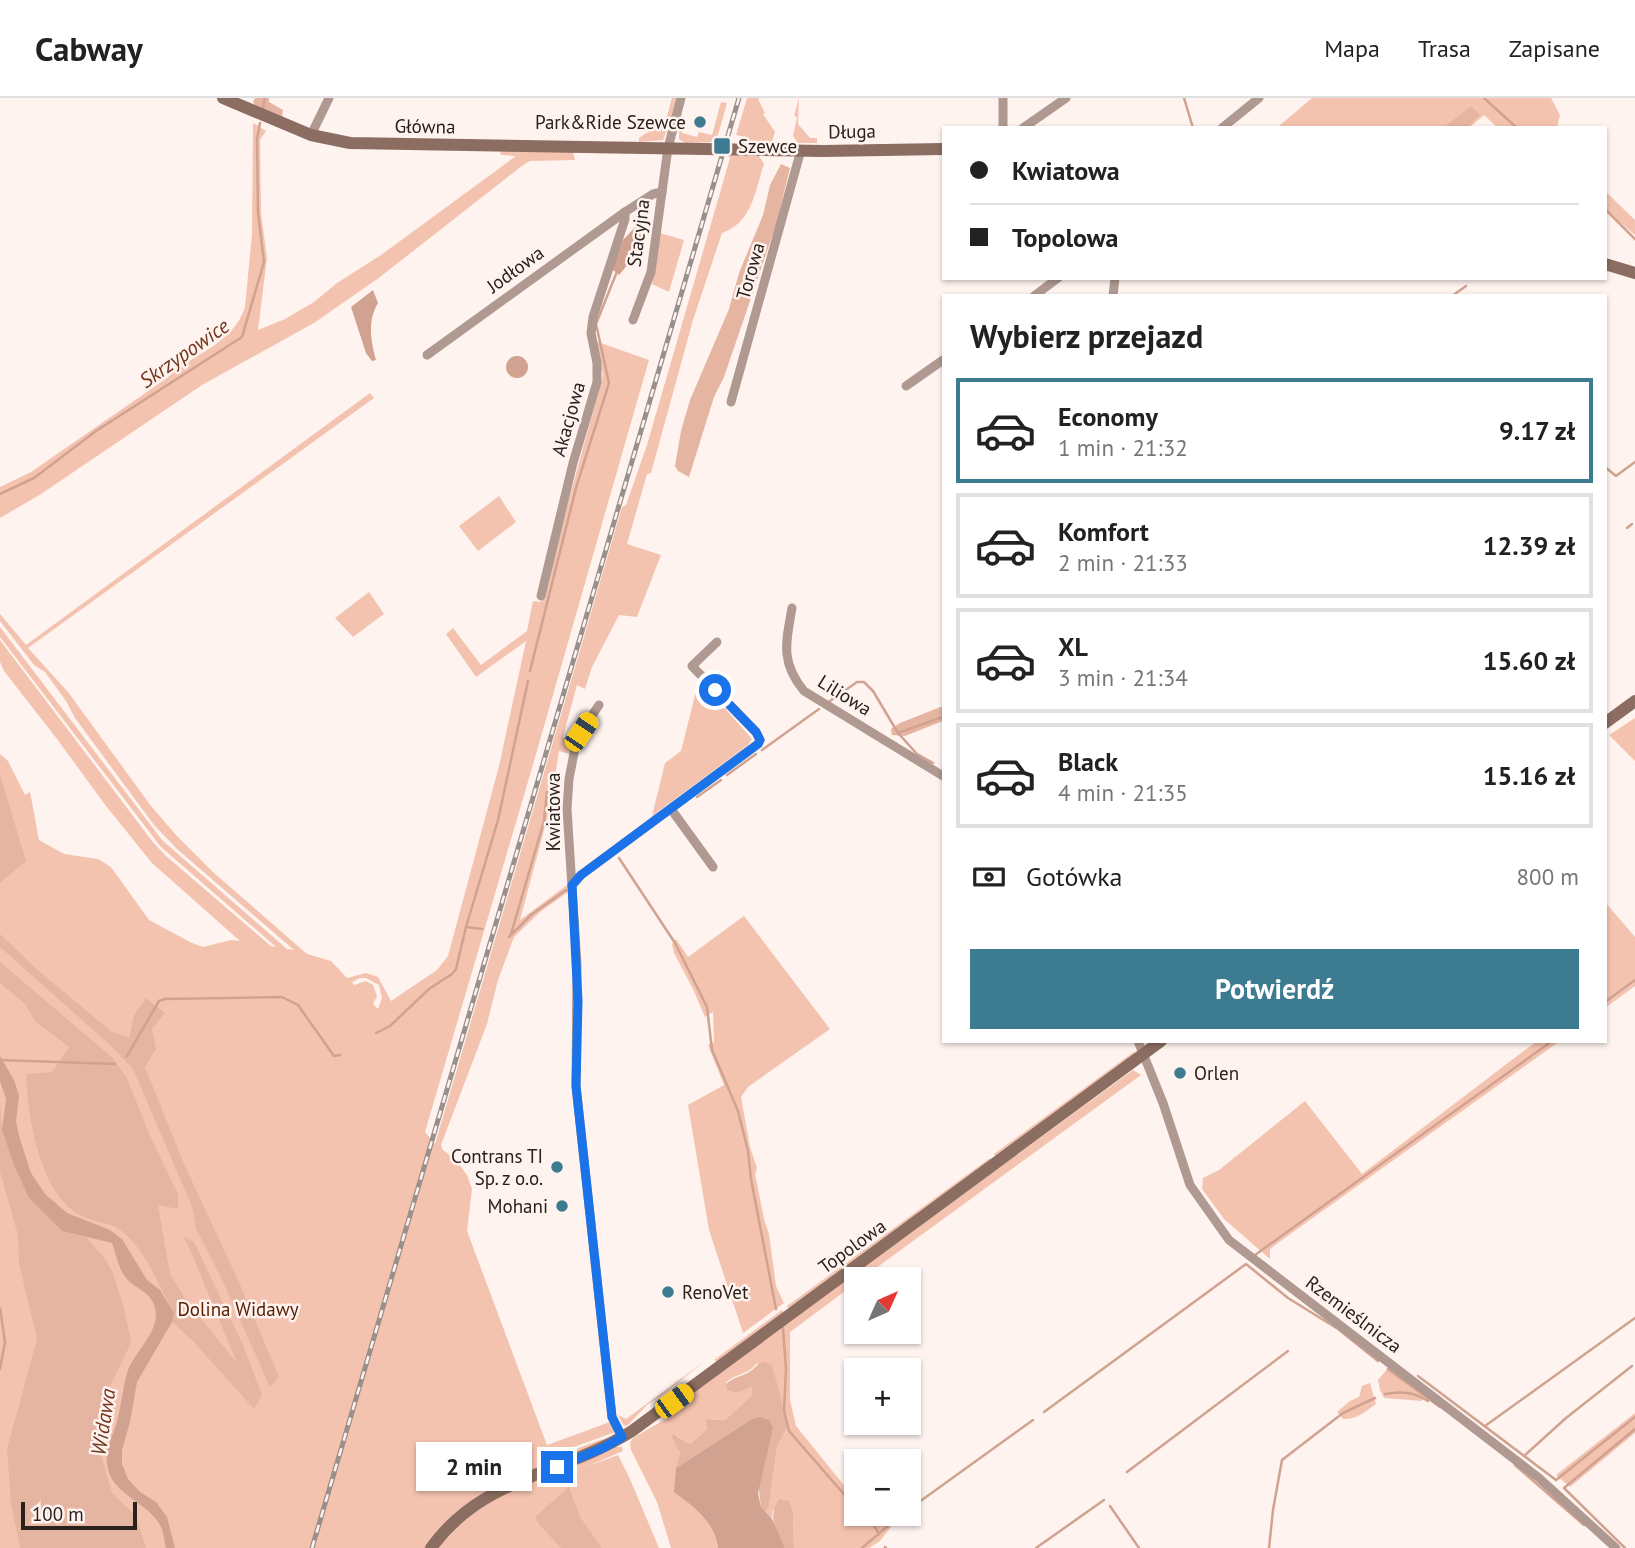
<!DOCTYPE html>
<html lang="pl">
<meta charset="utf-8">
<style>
:root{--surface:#fff;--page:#f2f2f2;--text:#222;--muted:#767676;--line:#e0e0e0;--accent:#3c7b90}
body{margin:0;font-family:"PT Sans",sans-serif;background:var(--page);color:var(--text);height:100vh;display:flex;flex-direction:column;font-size:26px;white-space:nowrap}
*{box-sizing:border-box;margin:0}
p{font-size:23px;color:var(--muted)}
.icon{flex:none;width:38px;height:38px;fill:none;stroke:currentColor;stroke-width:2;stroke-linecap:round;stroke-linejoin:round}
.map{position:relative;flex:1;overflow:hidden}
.drawer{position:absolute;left:942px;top:196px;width:665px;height:749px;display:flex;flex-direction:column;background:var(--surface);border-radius:0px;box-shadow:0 2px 5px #0004}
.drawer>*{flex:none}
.guide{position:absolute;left:942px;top:28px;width:665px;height:154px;border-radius:0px;box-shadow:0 2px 5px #0004;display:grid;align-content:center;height:154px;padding:0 28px;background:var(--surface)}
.needle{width:46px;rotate:45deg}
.tools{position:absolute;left:844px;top:1169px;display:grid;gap:14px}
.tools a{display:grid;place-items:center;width:77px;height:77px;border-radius:0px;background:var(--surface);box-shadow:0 2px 5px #0004;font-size:35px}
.scale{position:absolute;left:21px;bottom:18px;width:116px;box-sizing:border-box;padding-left:7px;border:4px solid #2a201c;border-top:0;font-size:19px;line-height:24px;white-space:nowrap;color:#2a201c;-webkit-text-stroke:5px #fef3ef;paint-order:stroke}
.end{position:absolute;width:32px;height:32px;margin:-16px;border:9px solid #1a73e8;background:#fff;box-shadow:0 0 0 4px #fff}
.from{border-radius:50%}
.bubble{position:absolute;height:49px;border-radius:0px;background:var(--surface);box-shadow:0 2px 5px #0004;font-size:23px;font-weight:700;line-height:49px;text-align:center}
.car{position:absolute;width:21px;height:42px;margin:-21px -10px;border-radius:9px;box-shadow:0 0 5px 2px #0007;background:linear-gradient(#f5c518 24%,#345 0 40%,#f5c518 0 76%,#345 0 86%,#f5c518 0)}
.guide b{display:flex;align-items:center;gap:24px;height:66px;font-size:26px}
.guide b+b{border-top:2px solid var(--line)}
.guide i{width:18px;height:18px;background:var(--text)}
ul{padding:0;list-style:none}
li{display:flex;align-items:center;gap:21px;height:105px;margin:0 14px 10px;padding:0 14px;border:4px solid var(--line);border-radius:0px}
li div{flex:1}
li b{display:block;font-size:26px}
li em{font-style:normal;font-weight:700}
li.active{border-color:var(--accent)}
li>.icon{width:63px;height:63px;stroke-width:1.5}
h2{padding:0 28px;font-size:32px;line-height:84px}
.pay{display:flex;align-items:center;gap:18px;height:77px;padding:0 28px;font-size:26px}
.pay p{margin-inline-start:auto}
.button{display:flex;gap:14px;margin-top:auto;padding:14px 28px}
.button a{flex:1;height:80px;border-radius:0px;background:var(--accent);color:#fff;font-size:28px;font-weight:700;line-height:80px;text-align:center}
header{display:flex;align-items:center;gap:42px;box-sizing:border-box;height:98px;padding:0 35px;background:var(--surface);border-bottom:2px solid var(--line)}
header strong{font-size:33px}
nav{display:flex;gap:38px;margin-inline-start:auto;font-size:24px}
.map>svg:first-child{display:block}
.green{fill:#f4c3b0;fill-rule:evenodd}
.forest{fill:#e6b5a2}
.water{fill:#d1a28f}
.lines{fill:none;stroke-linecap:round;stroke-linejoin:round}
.stream{stroke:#d1a28f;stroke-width:2.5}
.street{stroke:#af9991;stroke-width:9}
.secondary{stroke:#8b6d61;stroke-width:12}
.rail-casing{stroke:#998f8b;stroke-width:5}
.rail{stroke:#fef3ef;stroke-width:2.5;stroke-dasharray:8;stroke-linecap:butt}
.route{stroke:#1a73e8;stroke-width:9}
.poi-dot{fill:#3c7b90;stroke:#fef3ef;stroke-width:2.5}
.labels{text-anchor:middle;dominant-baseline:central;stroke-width:5;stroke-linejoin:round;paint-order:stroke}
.poi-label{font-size:19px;fill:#2a201c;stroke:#fef3ef;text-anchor:end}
.street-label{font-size:19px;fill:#2a201c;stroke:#fef3ef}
.park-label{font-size:19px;fill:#561c00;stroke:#fef3ef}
.water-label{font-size:21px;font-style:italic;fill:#72361c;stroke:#fef3ef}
</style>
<header>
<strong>Cabway</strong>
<nav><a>Mapa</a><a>Trasa</a><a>Zapisane</a></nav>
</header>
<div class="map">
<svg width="1635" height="1450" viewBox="0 0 1635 1450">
<rect width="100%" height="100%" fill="#fef3ef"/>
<!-- green -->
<g class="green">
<path d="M672 0H678L670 30H668L663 42 639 44V40L666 22Z"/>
<path d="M747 0H760L758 1 765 15 763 16 775 34 772 44 743 45 745 39 736 37Z"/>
<path d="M799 0 798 26 810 40H817V45H798L793 38 797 19 794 18Z"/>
<path d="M1312 0H1551L1560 17 1557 30H1498L1484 17 1469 30H1286L1279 28Z"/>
<path d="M721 4 727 5 716 44 685 45 679 41V31L683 32 682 35 697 39 699 34 712 37Z"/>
<path d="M253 25 266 33 260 42 261 115 267 160 258 232 285 221 314 204 337 185 381 157 516 58 501 57 500 53H573L575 62 530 63 523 67 380 179 314 225 202 287 41 396 0 420V389L31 374 167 280C193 255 233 247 245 209L252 136Z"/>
<path d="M727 57 759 58 764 66C755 93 752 125 722 135L693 222 651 375 647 376 627 446 661 457 637 519 619 517 592 569 585 591 577 587 563 639 574 643 570 656 559 653 550 710 520 822 567 787 568 794 540 814 514 839 498 882 487 926 441 1047 443 1052 456 1062 467 1077 472 1091 467 1133 547 1347 610 1324 615 1334 552 1357V1360L600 1342 609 1340 612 1349H622L623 1353 586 1369 618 1357 630 1381 659 1450H0V656L8 663 25 697 30 694 39 742 64 756 98 761 111 769 149 822 192 845 203 849 231 842 240 843 152 765 106 708 57 641 4 573 0 564V542L152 743 166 758 271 848 276 849 161 749 0 539V529L162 742 287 851 294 852 177 751 154 727 75 620 66 603 45 574 34 567 0 523V516L26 547 370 295 374 300 28 550 68 594 151 708 177 738 214 775 307 856 331 863 347 880 366 875 378 879 391 903 437 872 448 858 499 668 526 543 476 579 446 536 453 530 481 567 527 533 533 503 541 504 603 277 595 243 649 262 532 670 425 1034 435 1046 622 409 626 407 647 347 730 60ZM360 880H366L379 887 382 900 378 911 373 906 377 898 373 887 366 883 354 887 352 884Z"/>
<path d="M1605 93 1635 122V137L1605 111Z"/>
<path d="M660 135 684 142 669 194 652 186Z"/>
<path d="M499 398 516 424 478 453 459 428Z"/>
<path d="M369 494 384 516 353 539 335 520Z"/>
<path d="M699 581 752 641 748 647 652 718 665 665 681 653Z"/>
<path d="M1635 620V663L1609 637Z"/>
<path d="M1605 804 1635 839V888L1605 910Z"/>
<path d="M744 818 830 931 748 989 741 999 750 1049 757 1070 755 1076 764 1121 769 1136 776 1188 784 1205 743 1235 709 1132 688 1007 724 987 708 947 714 944 713 914 705 919 693 891 674 855 672 846 676 841 688 859Z"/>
<path d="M1537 943H1560L1275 1147 1270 1151V1161L1224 1121 1202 1091 1203 1080 1219 1072 1305 1003 1362 1076Z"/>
<path d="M1135 953 1134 957 996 1059 994 1056Z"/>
<path d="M1133 972 1141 977 861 1181H856V1185L790 1234V1302L796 1328 856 1402V1416H868L881 1428 887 1419 891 1422V1429L880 1443 869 1450H794L793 1415 773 1412 772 1421 761 1409 769 1408 777 1349 788 1326 779 1300 757 1265C747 1278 735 1275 726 1285L727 1293 737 1295 752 1289 751 1298 725 1322 707 1321V1331L690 1346 676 1337 680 1356 675 1394C693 1408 715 1424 718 1450H671L657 1404 631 1352 630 1345 633 1340 669 1319 690 1296Z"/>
<path d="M990 1060 992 1063 789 1212 787 1208Z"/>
<path d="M782 1212 784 1215 718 1264 714 1262Z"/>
<path d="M705 1263 661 1298 647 1307 628 1327 624 1328 618 1317 626 1321Z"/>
<path d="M1389 1269 1425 1295 1422 1303 1384 1300 1380 1292 1378 1282Z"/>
<path d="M1370 1285 1376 1306C1365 1314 1356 1322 1343 1321L1337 1314 1350 1303 1359 1299 1362 1288Z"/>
<path d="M1635 1315V1335L1570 1389 1556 1377Z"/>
</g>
<!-- forest -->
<g class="forest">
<path d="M255 0H269V4L283 12 282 20 256 9 253 4Z"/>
<path d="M1471 8 1480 17 1467 30H1443Z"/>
<path d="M781 66 790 70 776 127 724 279 714 299 689 379 678 373 675 368 681 333 690 302 729 211 739 175 763 117 770 87Z"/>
<path d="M943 608V623L905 638 892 637 891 631 900 625Z"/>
<path d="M0 677 26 763 0 785Z"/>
<path d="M0 836 40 874 111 933 129 940 134 917 146 900 165 915 152 931 156 951 145 969 184 1066 238 1182 279 1279 270 1289 218 1173 196 1131 192 1109 133 971 110 947 0 849Z"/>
<path d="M0 864 113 960 127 980 150 1038 178 1096V1111L158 1107 170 1176 186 1202 237 1265 191 1154 183 1138 194 1144 243 1247 262 1297 254 1311 192 1242 172 1224 174 1215C158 1188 148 1155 123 1134 111 1124 97 1125 84 1119 39 1099 28 1019 26 976L52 974 69 949 35 923 25 906 0 885Z"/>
<path d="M0 1000 2 1032 14 1067 29 1100 62 1133 86 1139 105 1161 113 1175 124 1210 131 1245 106 1296 99 1350 112 1395 136 1418 146 1450H20L11 1405 7 1351 37 1241 19 1165 18 1137 0 1074Z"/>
<path d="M764 1264 772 1267 788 1327 777 1349 769 1408 765 1413 761 1409 758 1385 773 1330 750 1322 676 1370 680 1355 671 1337H675L690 1346 707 1331 706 1321 725 1322 751 1298 752 1289 737 1295 727 1293 726 1286C733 1279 741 1279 749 1274 756 1270 756 1266 764 1264Z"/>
<path d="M569 1389 580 1419 602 1450H561L538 1425 535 1419Z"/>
<path d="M779 1401 789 1403 793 1415 794 1450H785C776 1430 767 1422 779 1401Z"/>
</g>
<!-- water -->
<g class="water">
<path d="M642 127 647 129 648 135C637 149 632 163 619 177L612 171 623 142 636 128Z"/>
<path d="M373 192 378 205C367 223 371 243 376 262L372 263 366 255 351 209Z"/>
<circle cx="517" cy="269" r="11"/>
<path d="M0 958 14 982 19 998 16 1024 20 1041 31 1075 45 1096 67 1115 110 1132 122 1141 147 1182 160 1192 174 1215 172 1224 137 1284 130 1324 122 1352V1366L128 1381 140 1394 156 1404 167 1419 175 1450H166C164 1443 164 1435 161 1429 150 1405 114 1398 108 1371 103 1351 114 1338 118 1319 122 1303 123 1288 128 1272 136 1252 161 1232 155 1210 151 1193 136 1192 126 1180 119 1172 116 1156 112 1145L62 1133 29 1100 14 1067 2 1032 6 1001 0 983Z"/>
<path d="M760 1319 769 1322 773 1330 758 1395 761 1409 772 1421 785 1450H718C715 1424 693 1408 674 1394L676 1370 750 1322Z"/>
</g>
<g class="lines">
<!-- stream -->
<g class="stream">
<path d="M1184 0 1193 30"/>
<path d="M1484 0 1517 30"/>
<path d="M263 10 265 0"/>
<path d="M1605 111 1635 141"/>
<path d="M1452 198 1466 188"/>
<path d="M1605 369 1616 378 1635 364"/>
<path d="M0 396 34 380 96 333 242 239 264 164 258 115 257 41 260 25"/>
<path d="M1627 430 1632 426"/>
<path d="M530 573 576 390 609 285 596 226 618 171"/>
<path d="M830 603 857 584H864L873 593 898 635 943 619"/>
<path d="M898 635 917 656 933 665"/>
<path d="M762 652 819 611"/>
<path d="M727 677 756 656"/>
<path d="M697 699 721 682"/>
<path d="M619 760 675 845 707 909 712 952 738 1013 748 1053 751 1081 776 1211"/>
<path d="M466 829 482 831"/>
<path d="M511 836 544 723 547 694"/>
<path d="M509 839 531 817 566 792"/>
<path d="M1605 904 1635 882"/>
<path d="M376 935 390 928 429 891 452 876 456 871 466 829 498 722 528 583"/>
<path d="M127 958 159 903 165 901 282 899 298 907 334 958 340 957"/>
<path d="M0 962 115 966"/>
<path d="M1255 1157 1552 943"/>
<path d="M0 1210 5 1244 0 1271"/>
<path d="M783 1230 786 1271 784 1313 789 1333 856 1410"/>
<path d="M1388 1271 1440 1309"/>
<path d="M1418 1278 1556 1382 1635 1319"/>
<path d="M1385 1296C1402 1293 1414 1294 1428 1303"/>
<path d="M1044 1314 1246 1166 1288 1200 1338 1231 1378 1263"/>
<path d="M1485 1328 1635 1220"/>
<path d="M1524 1358 1566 1320 1632 1268"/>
<path d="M1515 1367 1584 1427"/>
<path d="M1127 1374 1288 1253"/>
<path d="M1110 1408 1139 1450"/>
<path d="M908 1412 1033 1322"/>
<path d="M862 1416 873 1426 879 1436"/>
<path d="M885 1449 886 1450"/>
<path d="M862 1450 902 1416"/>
<path d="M1036 1450 1104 1402"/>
<path d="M1269 1450 1273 1412 1282 1362 1343 1315 1375 1300"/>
<path d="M1625 1450 1564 1390 1635 1331"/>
</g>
<!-- street -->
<g class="street">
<path d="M1003 0V30"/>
<path d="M1023 30 1066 0"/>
<path d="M1222 30 1259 0"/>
<path d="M311 37 329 0"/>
<path d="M1034 198 1058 180"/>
<path d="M1113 198 1115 180"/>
<path d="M633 222 651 174 668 50 681 0"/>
<path d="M427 257 625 114 653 96 662 94"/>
<path d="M906 288 943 262"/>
<path d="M731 304 801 52"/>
<path d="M541 498 573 365 597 284V265L591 235 593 219 625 121V114"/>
<path d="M792 510C786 544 780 564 804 593L943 678"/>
<path d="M599 607 581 634 575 650 569 681 567 711 577 867 576 988 612 1319 622 1339"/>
<path d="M671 711 713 769"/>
<path d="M572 787 581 777 758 646 760 642 756 634 692 568 717 544"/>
<path d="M1138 943 1163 1005 1190 1087 1229 1142 1539 1380 1616 1450"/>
</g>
<!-- secondary -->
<g class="secondary">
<path d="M223 0 311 37 350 45 823 53 943 51"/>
<path d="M1605 166 1635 175"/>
<path d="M1605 625 1635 603"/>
<path d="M431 1450C483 1378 562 1377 632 1333L1161 943"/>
</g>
<!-- rail casing -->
<g class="rail-casing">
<path id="rail" d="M312 1450 739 0"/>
</g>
<!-- rail -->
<use href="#rail" class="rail"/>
</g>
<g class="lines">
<!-- route -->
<path class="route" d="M557 1369 603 1350 622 1339 612 1319 576 988 578 903 572 787 581 777 758 646 760 642 756 634 715 592"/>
</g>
<!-- markers -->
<g class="poi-dot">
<circle cx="700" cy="24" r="7"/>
<rect x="713" y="39" width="18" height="18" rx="3.5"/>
<circle cx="1180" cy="975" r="7"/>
<circle cx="557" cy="1069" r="7"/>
<circle cx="562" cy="1108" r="7"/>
<circle cx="668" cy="1194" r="7"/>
</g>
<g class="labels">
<!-- poi labels -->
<g class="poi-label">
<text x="686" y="24">Park&amp;Ride Szewce</text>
<text x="738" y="48" text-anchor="start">Szewce</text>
<text x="1194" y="975" text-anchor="start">Orlen</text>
<text x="543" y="1058">Contrans TI<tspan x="543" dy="22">Sp. z o.o.</tspan></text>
<text x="548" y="1108">Mohani</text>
<text x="682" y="1194" text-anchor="start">RenoVet</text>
</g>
<!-- street labels -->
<g class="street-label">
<text transform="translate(425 28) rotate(1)">Główna</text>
<text transform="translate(852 33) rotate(-1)">Długa</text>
<text transform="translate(638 135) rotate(-82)">Stacyjna</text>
<text transform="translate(515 171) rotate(-36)">Jodłowa</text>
<text transform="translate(750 173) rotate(-74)">Torowa</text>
<text transform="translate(568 321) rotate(-74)">Akacjowa</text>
<text transform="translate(845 597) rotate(32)">Liliowa</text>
<text transform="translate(553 714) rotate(-90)">Kwiatowa</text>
<text transform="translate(852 1148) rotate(-36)">Topolowa</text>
<text transform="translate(1354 1216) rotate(37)">Rzemieślnicza</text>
</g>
<!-- park labels -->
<g class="park-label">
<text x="238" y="1211">Dolina Widawy</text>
</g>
<!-- water labels -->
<g class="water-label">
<text transform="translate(184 255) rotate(-35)">Skrzypowice</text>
<text transform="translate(103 1324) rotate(-81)">Widawa</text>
</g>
</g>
</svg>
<div class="tools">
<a><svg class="needle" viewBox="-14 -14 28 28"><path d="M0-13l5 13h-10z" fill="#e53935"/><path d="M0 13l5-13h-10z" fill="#767676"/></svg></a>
<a>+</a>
<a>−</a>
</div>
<div class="scale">100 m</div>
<i class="end from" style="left:715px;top:592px"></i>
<i class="end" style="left:557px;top:1369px"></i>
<div class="bubble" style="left:416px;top:1344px;width:116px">2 min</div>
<i class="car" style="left:581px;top:634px;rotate:34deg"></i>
<i class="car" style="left:674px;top:1303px;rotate:54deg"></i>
<div class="guide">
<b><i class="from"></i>Kwiatowa</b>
<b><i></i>Topolowa</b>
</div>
<section class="drawer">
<h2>Wybierz przejazd</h2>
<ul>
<li class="active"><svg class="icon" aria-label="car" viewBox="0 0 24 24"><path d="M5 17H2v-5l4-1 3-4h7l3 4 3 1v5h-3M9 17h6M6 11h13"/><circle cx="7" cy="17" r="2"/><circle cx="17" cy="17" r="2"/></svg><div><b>Economy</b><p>1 min · 21:32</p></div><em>9.17 zł</em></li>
<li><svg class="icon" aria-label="car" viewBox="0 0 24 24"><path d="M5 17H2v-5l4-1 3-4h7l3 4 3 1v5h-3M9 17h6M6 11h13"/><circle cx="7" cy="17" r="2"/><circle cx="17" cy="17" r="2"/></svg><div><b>Komfort</b><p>2 min · 21:33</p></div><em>12.39 zł</em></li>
<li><svg class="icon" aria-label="car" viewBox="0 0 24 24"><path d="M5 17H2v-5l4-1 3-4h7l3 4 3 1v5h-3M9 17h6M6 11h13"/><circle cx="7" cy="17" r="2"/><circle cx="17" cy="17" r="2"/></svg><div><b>XL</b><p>3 min · 21:34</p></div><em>15.60 zł</em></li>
<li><svg class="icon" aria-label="car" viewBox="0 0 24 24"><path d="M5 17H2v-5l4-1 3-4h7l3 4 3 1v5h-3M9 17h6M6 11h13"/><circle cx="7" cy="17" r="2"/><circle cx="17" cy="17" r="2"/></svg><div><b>Black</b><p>4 min · 21:35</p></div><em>15.16 zł</em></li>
</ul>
<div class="pay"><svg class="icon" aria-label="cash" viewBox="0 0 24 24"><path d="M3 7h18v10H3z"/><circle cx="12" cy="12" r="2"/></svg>Gotówka<p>800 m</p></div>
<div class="button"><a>Potwierdź</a></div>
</section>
</div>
